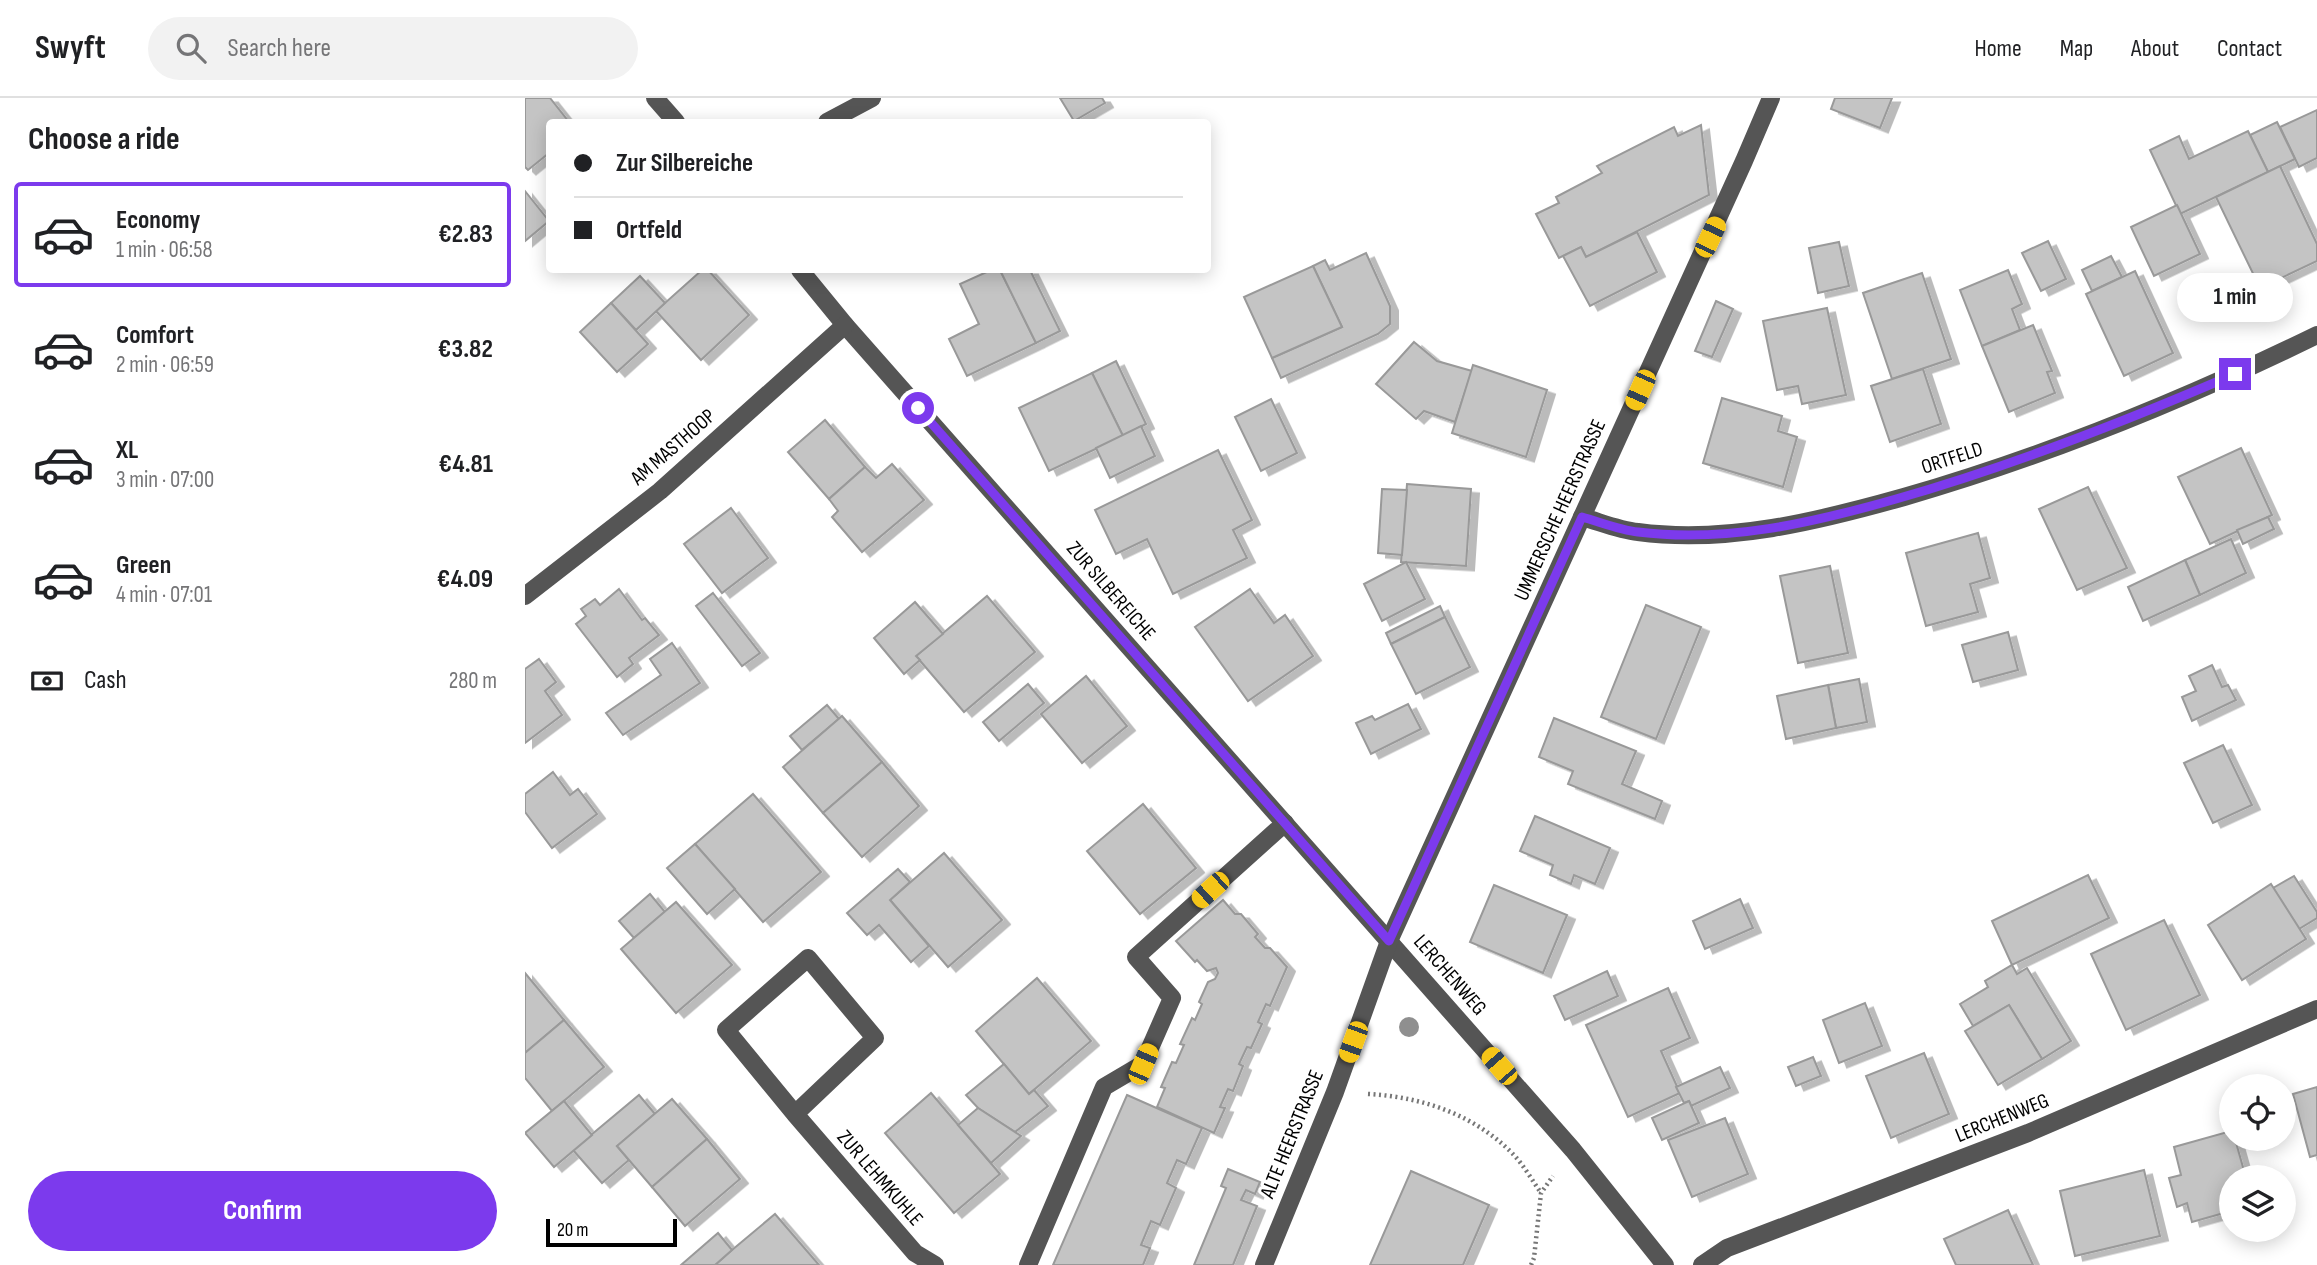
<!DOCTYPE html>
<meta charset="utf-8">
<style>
:root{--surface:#fff;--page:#f2f2f2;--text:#202124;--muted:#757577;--line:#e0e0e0;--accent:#7c3aed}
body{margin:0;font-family:"Sofia Sans Condensed",sans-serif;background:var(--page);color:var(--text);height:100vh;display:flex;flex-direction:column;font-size:26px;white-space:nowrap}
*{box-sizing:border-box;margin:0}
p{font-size:23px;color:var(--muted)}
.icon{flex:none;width:38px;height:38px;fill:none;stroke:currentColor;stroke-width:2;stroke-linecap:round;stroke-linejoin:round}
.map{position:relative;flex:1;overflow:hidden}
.panel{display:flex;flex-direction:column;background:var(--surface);width:525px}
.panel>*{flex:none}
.top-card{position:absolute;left:21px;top:21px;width:665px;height:154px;border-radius:7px;box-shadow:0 4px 18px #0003;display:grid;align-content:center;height:154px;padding:0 28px;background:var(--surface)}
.buttons{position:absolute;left:1694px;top:976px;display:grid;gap:14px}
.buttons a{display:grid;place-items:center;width:77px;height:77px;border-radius:50%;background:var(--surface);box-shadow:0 4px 18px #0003;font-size:35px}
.scale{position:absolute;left:21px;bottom:18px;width:131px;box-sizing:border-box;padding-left:7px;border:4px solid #000;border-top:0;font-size:19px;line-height:24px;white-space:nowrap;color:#000;-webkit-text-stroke:5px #fff;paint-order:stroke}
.end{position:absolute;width:32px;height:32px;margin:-16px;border:9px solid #7c3aed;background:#fff;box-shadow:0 0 0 4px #fff}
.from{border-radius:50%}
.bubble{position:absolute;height:49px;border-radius:24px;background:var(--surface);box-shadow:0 4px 18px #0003;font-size:23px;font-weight:700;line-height:49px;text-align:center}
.car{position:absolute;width:21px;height:42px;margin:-21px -10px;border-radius:9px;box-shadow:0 0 5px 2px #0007;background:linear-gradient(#f5c518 24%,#345 0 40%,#f5c518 0 76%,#345 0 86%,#f5c518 0)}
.top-card b{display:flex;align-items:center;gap:24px;height:66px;font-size:26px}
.top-card b+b{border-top:2px solid var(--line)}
.top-card i{width:18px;height:18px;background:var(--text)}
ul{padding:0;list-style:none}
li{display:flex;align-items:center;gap:21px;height:105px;margin:0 14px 10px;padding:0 14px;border:4px solid transparent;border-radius:7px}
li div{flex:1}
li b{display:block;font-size:26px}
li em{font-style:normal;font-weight:700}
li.current{border-color:var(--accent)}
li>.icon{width:63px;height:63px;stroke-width:1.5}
h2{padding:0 28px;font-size:32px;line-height:84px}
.pay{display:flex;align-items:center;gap:18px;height:77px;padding:0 28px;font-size:26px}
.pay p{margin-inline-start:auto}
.cta{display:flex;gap:14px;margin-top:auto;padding:14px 28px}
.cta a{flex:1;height:80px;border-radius:42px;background:var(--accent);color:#fff;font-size:28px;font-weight:700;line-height:80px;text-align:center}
header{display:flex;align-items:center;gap:42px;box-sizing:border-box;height:98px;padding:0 35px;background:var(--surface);border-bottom:2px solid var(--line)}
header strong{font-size:33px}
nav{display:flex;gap:38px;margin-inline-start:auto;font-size:24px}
.search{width:490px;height:63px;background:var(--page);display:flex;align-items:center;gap:18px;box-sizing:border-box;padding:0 24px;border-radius:38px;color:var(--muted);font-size:26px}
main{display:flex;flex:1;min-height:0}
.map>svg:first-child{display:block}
.building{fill:#c4c4c4;stroke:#999;stroke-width:2;filter:url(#shadow)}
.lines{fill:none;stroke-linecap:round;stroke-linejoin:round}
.path{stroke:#777;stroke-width:4.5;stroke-dasharray:2 3.5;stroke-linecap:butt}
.minor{stroke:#555;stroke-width:18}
.tree{fill:#8f8f8f}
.route{stroke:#7c3aed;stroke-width:9}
.labels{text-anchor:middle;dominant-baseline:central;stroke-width:6;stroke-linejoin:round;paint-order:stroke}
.street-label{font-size:21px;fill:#000;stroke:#fff}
</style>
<header>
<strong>Swyft</strong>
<div class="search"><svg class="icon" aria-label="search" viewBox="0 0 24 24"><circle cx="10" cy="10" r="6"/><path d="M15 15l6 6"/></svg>Search here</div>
<nav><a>Home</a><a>Map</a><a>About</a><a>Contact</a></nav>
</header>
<main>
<section class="panel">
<h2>Choose a ride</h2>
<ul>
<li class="current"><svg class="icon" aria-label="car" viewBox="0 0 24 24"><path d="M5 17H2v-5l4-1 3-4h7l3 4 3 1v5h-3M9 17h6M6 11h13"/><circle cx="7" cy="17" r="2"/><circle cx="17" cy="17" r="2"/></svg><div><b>Economy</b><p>1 min · 06:58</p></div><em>€2.83</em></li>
<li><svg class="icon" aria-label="car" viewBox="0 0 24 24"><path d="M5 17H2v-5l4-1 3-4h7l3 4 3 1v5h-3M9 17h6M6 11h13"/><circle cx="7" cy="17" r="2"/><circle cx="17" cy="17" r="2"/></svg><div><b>Comfort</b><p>2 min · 06:59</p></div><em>€3.82</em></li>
<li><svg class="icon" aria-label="car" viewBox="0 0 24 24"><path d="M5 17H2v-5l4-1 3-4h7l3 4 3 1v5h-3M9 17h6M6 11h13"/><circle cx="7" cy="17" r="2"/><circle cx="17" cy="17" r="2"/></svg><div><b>XL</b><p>3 min · 07:00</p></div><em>€4.81</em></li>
<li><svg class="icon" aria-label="car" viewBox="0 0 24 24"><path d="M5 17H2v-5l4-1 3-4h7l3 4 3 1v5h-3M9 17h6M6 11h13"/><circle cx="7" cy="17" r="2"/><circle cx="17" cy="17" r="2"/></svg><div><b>Green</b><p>4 min · 07:01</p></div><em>€4.09</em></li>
</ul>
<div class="pay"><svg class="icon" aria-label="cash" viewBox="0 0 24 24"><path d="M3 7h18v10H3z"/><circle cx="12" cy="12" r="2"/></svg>Cash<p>280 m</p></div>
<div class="cta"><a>Confirm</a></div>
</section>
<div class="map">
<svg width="1792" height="1167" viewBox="0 0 1792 1167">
<defs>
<filter id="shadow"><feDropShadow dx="8" dy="4.5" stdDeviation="0" flood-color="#0004"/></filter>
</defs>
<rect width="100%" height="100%" fill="#fff"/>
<!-- building -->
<g class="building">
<path d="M0 0H25L44 24H24V55L3 72 0 69Z"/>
<path d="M535 0H577L580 5 549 23Z"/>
<path d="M1310 0H1367L1355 30 1306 11Z"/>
<path d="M1792 12V60L1774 69 1755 29Z"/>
<path d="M1752 24 1770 61 1743 74 1725 37Z"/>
<path d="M1176 27 1184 97 1061 159 1056 149 1034 160 1011 116 1034 105 1031 99 1077 75 1072 68 1149 29 1153 38Z"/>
<path d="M1723 33 1743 74 1655 116 1625 52 1654 38 1664 61Z"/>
<path d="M1755 68 1792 146V163L1735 190 1691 99Z"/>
<path d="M0 93 24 123 0 143Z"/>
<path d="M1652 107 1675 156 1629 178 1606 129Z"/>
<path d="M1112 134 1132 174 1065 208 1038 158 1056 149 1061 159Z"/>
<path d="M1523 143 1541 181 1516 193 1497 155Z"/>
<path d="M1314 144 1324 188 1293 195 1284 150Z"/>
<path d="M841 155 865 208V226L853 236 756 280 747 260 817 229 788 168 800 162 805 172Z"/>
<path d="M1586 158 1597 179 1567 193 1557 172Z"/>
<path d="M788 168 817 229 747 260 719 199Z"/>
<path d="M177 172H183L224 217 176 262 131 213Z"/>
<path d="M466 172H475L511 245 442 278 424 241 454 226 435 186Z"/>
<path d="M475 172H505L535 233 511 245Z"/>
<path d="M1483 172 1497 206 1487 211 1495 232 1457 248 1435 192Z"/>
<path d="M1610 173 1648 255 1599 278 1561 196Z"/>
<path d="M1397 175 1426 261 1367 281 1338 195Z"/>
<path d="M115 178 140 205 111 232 86 205Z"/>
<path d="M1191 203 1208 211 1187 259 1170 253Z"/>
<path d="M86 205 123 246 92 274 55 234Z"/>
<path d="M1302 210 1321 297 1277 306 1273 288 1252 292 1238 223Z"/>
<path d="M1508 227 1527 273 1522 274 1530 295 1484 314 1457 248Z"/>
<path d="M889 244 912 263 947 273 930 324 899 313 891 321 851 286Z"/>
<path d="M591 263 621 326 598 338 567 275Z"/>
<path d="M948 267 1022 292 1001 359 927 335Z"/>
<path d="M1398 271 1416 326 1365 344 1346 288Z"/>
<path d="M567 275 598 338 524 373 494 310Z"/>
<path d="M1197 300 1257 318 1253 333 1272 339 1258 389 1178 365Z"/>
<path d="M746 301 772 355 736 373 710 319Z"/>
<path d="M300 322 340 369 304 401 263 354Z"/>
<path d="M616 328 630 358 585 380 571 350Z"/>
<path d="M1716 350 1747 417 1685 446 1653 379Z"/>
<path d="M693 352 727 422 708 432 722 460 648 496 622 441 591 456 570 412Z"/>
<path d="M367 366 399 402 337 454 307 419 313 413 304 401 340 369 351 380Z"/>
<path d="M882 386 946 391 941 468 876 464Z"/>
<path d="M1563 389 1602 470 1552 492 1514 411Z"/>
<path d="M857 391 882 392 877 457 853 455Z"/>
<path d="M206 410 243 460 197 495 159 446Z"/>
<path d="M1743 419 1749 431 1718 446 1712 432Z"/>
<path d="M1453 435 1465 480 1445 486 1453 514 1401 528 1381 455Z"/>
<path d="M1706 441 1721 475 1675 497 1660 462Z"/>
<path d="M1660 462 1675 497 1618 523 1603 489Z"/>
<path d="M881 464 900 501 857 523 839 486Z"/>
<path d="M1305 468 1323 555 1273 565 1255 478Z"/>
<path d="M94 491 117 522 120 520 134 537 104 560 108 566 92 579 51 526 61 518 56 511 70 501 75 507Z"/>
<path d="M725 491 749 525 760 517 788 558 723 603 670 529Z"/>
<path d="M188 495 235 555 217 568 171 508Z"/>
<path d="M462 498 510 554 439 614 391 558Z"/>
<path d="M390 504 418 536 391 558 395 562 379 576 349 540Z"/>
<path d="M1121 507 1176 529 1131 641 1076 619Z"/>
<path d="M915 508 920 519 866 546 861 535Z"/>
<path d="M920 519 945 569 891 596 866 546Z"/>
<path d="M1483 534 1493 572 1448 584 1437 547Z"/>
<path d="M147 545 175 585 98 637 81 615 136 577 125 561Z"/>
<path d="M14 561 31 584 20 593 37 617 0 645V571Z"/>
<path d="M1687 567 1697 589 1703 587 1711 602 1667 623 1657 599 1671 593 1664 578Z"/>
<path d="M561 578 602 628 557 665 516 616Z"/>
<path d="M1334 581 1342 624 1311 630 1303 587Z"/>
<path d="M503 586 519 605 474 643 458 624Z"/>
<path d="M1303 587 1311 630 1261 641 1252 598Z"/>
<path d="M883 606 896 631 846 656 831 625 847 618 850 622Z"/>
<path d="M302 607 314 621 277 652 265 638Z"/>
<path d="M317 618 357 664 298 715 258 669Z"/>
<path d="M1029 620 1111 653 1097 686 1137 703 1130 721 1043 686 1048 673 1014 659Z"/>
<path d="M1698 647 1727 707 1688 725 1659 665Z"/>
<path d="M357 664 394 708 337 759 298 715Z"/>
<path d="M28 674 45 697 53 691 72 716 27 750 0 714V696Z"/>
<path d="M228 696 296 774 238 824 170 746Z"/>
<path d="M618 706 671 770 615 816 562 753Z"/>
<path d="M1010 718 1085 750 1070 786 1049 777 1046 786 1025 777 1028 767 995 753Z"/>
<path d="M170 746 210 791 182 816 142 770Z"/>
<path d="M419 755 477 822 423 869 365 802Z"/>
<path d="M373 771 385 784 365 802 404 848 386 864 354 827 342 837 322 815Z"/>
<path d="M1563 777 1584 820 1487 867 1467 823Z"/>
<path d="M1769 778 1792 814V820L1774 831 1748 790Z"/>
<path d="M1746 786 1781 841 1717 882 1683 827Z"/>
<path d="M969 787 1042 817 1018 875 945 844Z"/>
<path d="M125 796 140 814 109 840 94 823Z"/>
<path d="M1215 801 1228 830 1180 851 1168 823Z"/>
<path d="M698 802 710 816H716L733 836 730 839 740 850H745L762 869 745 908 741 906 733 924 737 926 726 950 722 949 714 966 718 968 708 993 703 991 695 1009 700 1010 689 1035 632 1009 640 990 636 989 647 964 651 965 659 947 655 946 667 920 670 922 677 906 674 904 683 884 690 881 693 875 691 870 682 873 672 862 670 864 651 843Z"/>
<path d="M151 804 207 867 151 915 96 851Z"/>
<path d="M1639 822 1675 897 1601 932 1566 856Z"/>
<path d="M1487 867 1492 876 1502 870 1546 943 1517 961 1484 907 1448 928 1435 906 1463 889 1460 883Z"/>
<path d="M1082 873 1093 898 1040 922 1029 898Z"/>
<path d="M0 875 39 922 0 955Z"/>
<path d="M512 880 566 943 504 996 451 933Z"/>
<path d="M1143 890 1165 940 1136 953 1155 995 1103 1019 1061 927Z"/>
<path d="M1340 905 1357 948 1314 965 1298 922Z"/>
<path d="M1484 907 1517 961 1473 987 1440 933Z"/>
<path d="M39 922 79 969 27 1013 0 980V955Z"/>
<path d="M1399 955 1424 1016 1366 1040 1341 978Z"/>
<path d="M1288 959 1296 978 1271 988 1263 969Z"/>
<path d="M479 966 504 996 509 992 523 1008 490 1034 453 1010 441 997Z"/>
<path d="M1195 969 1205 990 1166 1008 1164 1003 1159 1005 1151 989Z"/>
<path d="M1792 989V1057L1785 1059 1768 996Z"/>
<path d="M406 995 475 1076 429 1115 360 1035Z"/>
<path d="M114 997 130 1016 92 1048 104 1062 77 1085 48 1052Z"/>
<path d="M602 997 677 1030 661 1066 652 1062 642 1085 651 1090 635 1127 626 1123 616 1147 625 1150 618 1167H528Z"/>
<path d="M147 1001 182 1041 127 1089 92 1048Z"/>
<path d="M39 1003 67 1037 29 1069 0 1035Z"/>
<path d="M1164 1003 1174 1025 1137 1042 1127 1020Z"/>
<path d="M453 1010 496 1038 466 1065 433 1027Z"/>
<path d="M1200 1020 1223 1076 1167 1099 1143 1042Z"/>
<path d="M1706 1033V1041H1710L1721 1080H1706V1113L1667 1124 1662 1105 1652 1109 1644 1080 1656 1077 1649 1049Z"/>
<path d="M182 1041 215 1081 160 1128 127 1089Z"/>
<path d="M703 1071 735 1084 730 1096 721 1092 716 1102 732 1108 708 1167H669L701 1090 696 1088Z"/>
<path d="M1619 1072 1635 1138 1550 1158 1535 1093Z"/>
<path d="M886 1073 964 1107 938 1167H845Z"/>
<path d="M1483 1112 1508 1167H1431L1419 1141Z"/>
<path d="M250 1116 294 1167H190L207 1152Z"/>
<path d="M193 1135 207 1152 190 1167H156Z"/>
</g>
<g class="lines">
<!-- path -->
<g class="path">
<path d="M843 996C897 999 948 1016 987 1055 998 1066 1007 1082 1016 1095"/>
<path d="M1006 1167 1009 1160 1016 1095 1028 1078"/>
</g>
<!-- minor -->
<g class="minor">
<path d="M130 0 151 24"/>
<path d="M302 24 347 0"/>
<path d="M275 172 320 227 1048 1052 1140 1167"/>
<path d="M1057 419C1075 424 1094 432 1113 434 1202 446 1294 423 1379 399 1521 358 1659 302 1792 237"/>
<path d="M0 498 135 393 320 227"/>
<path d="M270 1016 350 940 283 860 201 932 270 1016 390 1155 410 1167"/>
<path d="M503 1167 579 989 618 966 647 900 611 859 760 725"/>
<path d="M739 1167 810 994 864 843 1219 63 1246 0"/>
<path d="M1177 1167 1202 1150 1503 1035 1792 911"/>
</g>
</g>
<!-- trees -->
<circle class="tree" cx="884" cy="929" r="10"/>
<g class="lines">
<!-- route -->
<path class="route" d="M393 310 864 843 1057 419C1075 424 1095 432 1113 434 1201 445 1287 425 1371 401 1487 368 1599 324 1710 276"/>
</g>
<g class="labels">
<!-- street labels -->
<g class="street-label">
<text transform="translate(148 349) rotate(-41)">AM MASTHOOP</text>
<text transform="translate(1427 360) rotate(-18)">ORTFELD</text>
<text transform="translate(1035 412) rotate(-66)">UMMERSCHE HEERSTRASSE</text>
<text transform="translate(586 493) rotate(49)">ZUR SILBEREICHE</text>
<text transform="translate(925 877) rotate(49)">LERCHENWEG</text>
<text transform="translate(1477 1020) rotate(-22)">LERCHENWEG</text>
<text transform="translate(767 1036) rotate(-68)">ALTE HEERSTRASSE</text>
<text transform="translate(355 1080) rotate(49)">ZUR LEHMKUHLE</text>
</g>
</g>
</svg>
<div class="buttons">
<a><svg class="icon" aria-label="locate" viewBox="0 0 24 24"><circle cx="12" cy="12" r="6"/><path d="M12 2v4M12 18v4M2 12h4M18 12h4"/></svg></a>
<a><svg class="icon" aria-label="layers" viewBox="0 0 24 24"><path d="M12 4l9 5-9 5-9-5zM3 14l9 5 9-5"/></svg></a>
</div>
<div class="scale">20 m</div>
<i class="end from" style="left:393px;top:310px"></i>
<i class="end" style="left:1710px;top:276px"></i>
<div class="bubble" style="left:1652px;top:175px;width:116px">1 min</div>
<i class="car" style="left:1185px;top:139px;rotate:25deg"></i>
<i class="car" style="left:1115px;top:292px;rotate:204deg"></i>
<i class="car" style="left:685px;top:792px;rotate:228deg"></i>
<i class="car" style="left:828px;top:944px;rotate:200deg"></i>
<i class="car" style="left:618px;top:966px;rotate:23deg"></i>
<i class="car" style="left:974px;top:968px;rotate:319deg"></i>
<div class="top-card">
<b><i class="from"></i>Zur Silbereiche</b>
<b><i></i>Ortfeld</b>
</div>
</div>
</main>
